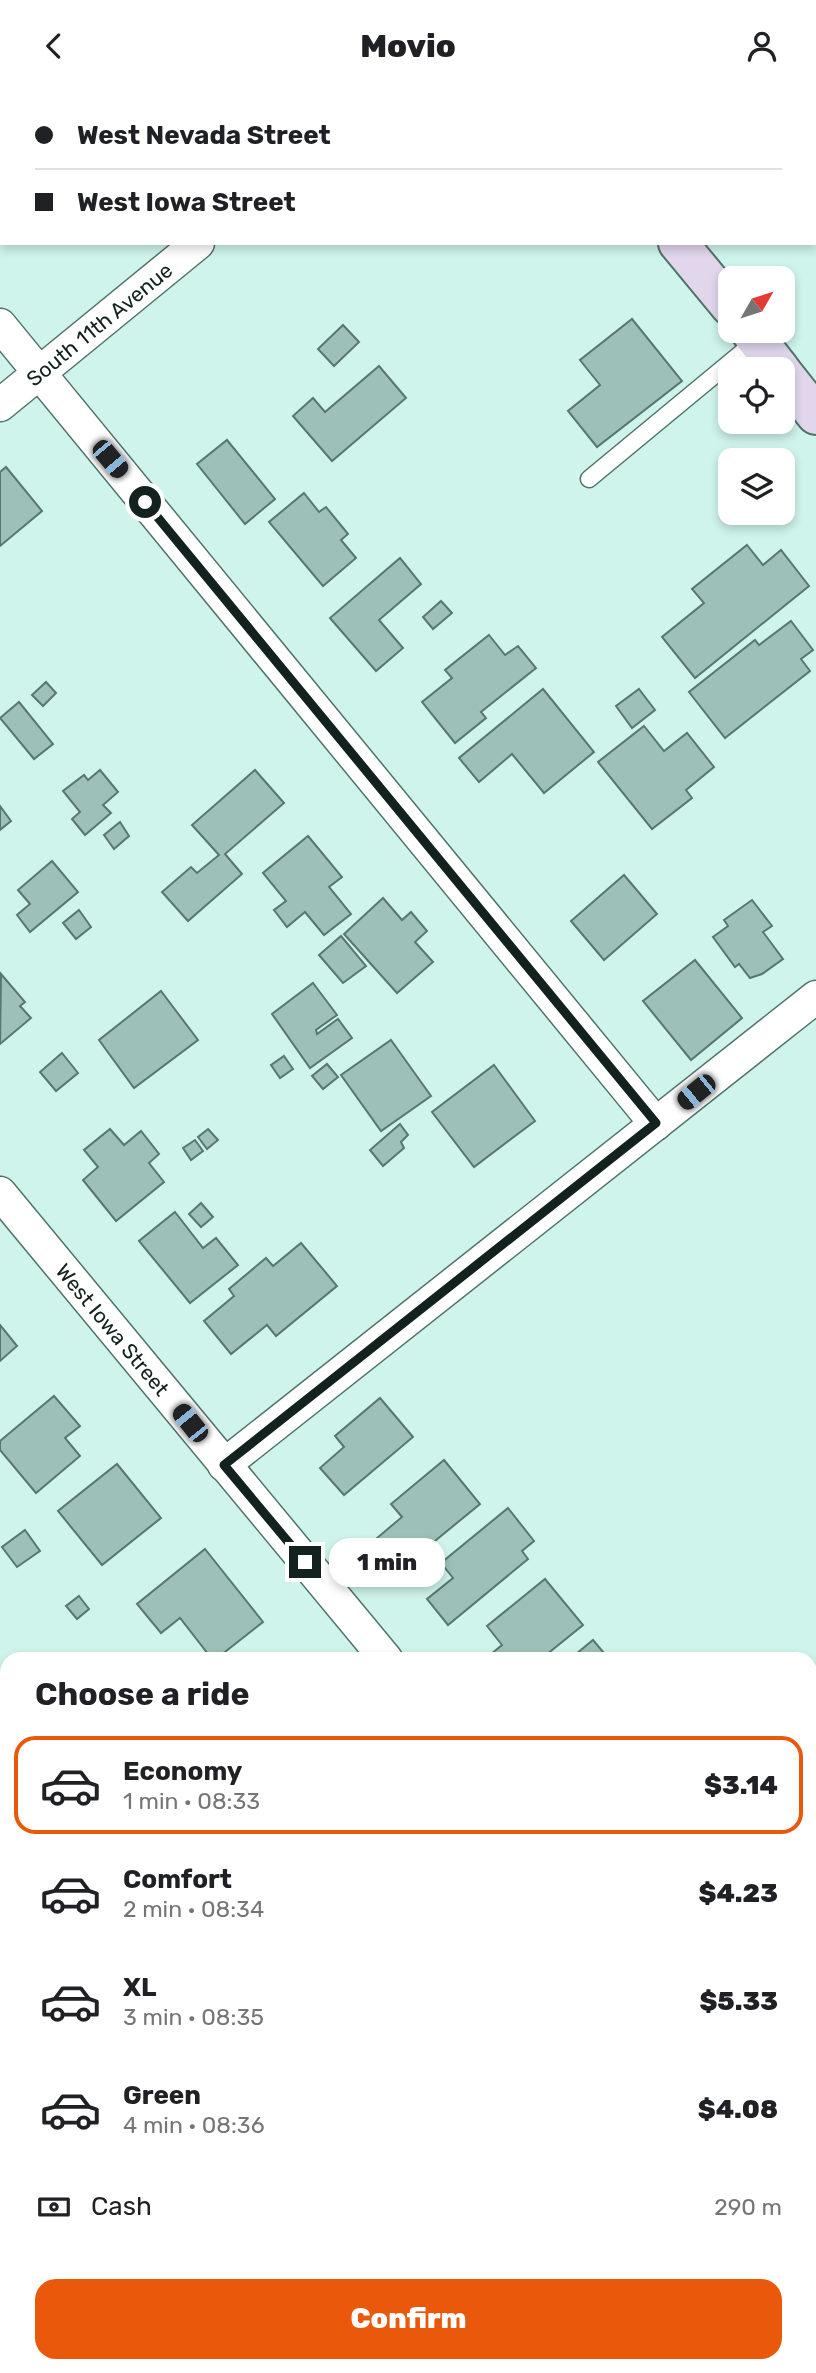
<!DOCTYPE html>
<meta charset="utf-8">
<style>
:root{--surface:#fff;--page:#f2f2f2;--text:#202124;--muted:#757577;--line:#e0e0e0;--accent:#ea580c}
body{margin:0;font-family:Rubik,sans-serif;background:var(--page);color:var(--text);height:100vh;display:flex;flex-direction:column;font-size:26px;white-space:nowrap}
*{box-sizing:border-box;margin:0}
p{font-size:23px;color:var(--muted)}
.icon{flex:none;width:38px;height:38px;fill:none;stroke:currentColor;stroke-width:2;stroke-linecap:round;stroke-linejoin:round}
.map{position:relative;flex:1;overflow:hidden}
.side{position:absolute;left:0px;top:1561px;width:817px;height:721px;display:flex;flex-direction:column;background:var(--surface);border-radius:21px 21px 0 0;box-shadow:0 4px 10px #0003}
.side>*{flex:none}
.hud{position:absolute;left:0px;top:0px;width:817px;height:154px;box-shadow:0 4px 10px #0003;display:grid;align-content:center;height:154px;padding:0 35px;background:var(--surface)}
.needle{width:46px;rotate:51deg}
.fabs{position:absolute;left:718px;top:175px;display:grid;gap:14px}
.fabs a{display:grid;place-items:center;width:77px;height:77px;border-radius:14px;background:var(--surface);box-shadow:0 4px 10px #0003;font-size:35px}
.end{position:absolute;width:32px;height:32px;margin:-16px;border:9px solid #14221f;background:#fff;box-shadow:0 0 0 4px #fff}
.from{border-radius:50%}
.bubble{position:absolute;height:49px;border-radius:21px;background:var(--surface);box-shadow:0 4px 10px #0003;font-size:23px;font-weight:800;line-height:49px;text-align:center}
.car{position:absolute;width:21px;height:42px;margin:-21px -10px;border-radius:9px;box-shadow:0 0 5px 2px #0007;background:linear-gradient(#222 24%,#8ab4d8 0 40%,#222 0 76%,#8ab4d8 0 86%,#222 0)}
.hud b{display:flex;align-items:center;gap:24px;height:66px;font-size:26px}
.hud b+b{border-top:2px solid var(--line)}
.hud i{width:18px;height:18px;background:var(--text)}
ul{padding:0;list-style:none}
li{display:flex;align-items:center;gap:21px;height:98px;margin:0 14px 10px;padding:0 21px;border:4px solid transparent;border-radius:21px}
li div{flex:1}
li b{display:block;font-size:26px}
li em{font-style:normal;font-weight:800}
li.current{border-color:var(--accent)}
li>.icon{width:63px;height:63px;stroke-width:1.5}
h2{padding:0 35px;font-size:32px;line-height:84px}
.pay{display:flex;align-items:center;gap:18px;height:77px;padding:0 35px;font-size:26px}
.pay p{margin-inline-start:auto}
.button{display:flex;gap:14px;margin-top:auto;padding:14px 35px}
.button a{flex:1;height:80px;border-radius:21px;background:var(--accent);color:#fff;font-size:28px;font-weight:800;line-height:80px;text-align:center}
header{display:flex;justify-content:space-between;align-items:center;height:91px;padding:0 35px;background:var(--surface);font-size:32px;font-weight:800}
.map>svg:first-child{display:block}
.building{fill:#9dc1b8;stroke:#577870;stroke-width:2}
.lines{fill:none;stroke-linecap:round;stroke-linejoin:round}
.lane-casing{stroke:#51726a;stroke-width:19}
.street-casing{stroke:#51726a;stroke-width:35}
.secondary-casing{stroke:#51726a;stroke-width:42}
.lane{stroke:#fff;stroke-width:16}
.street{stroke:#fff;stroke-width:32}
.secondary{stroke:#e1d6ec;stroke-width:38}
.route{stroke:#14221f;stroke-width:9}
.labels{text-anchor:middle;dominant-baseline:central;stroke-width:5;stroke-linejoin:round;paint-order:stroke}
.street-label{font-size:21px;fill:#14221f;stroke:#e8fdf8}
</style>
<header><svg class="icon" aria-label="back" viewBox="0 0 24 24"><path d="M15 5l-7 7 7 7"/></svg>Movio<svg class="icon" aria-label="person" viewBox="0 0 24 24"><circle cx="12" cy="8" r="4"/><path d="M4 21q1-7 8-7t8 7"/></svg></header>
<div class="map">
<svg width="816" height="2282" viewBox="0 0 816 2282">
<rect width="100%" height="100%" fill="#cff4eb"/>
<!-- building -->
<g class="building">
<path d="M5 0H126L128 2H6Z"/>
<path d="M632 228 682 290 597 356 568 320 600 294 580 269Z"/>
<path d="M343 234 359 251 334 275 318 258Z"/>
<path d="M379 275 406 307 332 370 293 325 313 307 325 321Z"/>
<path d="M227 349 275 408 245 433 197 373Z"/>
<path d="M6 376 42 420 0 455V381Z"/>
<path d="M304 402 319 421 326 416 348 443 341 449 356 467 323 495 269 431Z"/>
<path d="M747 454 763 474 781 459 809 495 695 587 662 546 704 512 692 498Z"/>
<path d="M400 467 421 493 379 529 403 557 376 580 330 527Z"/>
<path d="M441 510 452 522 433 538 423 526Z"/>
<path d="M791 530 813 559 801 568 810 580 725 647 689 601 755 549 759 554Z"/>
<path d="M489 544 505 564 518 555 536 577 481 621 486 627 455 652 422 611 452 587 445 579Z"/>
<path d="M46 591 56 602 43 615 32 604Z"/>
<path d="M543 598 594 661 544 702 512 663 479 691 459 667Z"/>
<path d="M639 598 655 619 632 637 616 615Z"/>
<path d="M19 611 53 653 34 668 0 627Z"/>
<path d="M644 635 664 660 687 642 714 676 686 699 692 707 652 738 598 671Z"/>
<path d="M100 679 118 701 103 714 111 722 85 744 72 728 80 721 63 700 84 684 88 689Z"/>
<path d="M255 679 284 712 225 763 242 783 188 830 162 801 191 776 197 782 219 764 192 734Z"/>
<path d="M0 715 11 730 0 739Z"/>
<path d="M120 731 129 745 114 758 104 744Z"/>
<path d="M308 745 342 786 329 796 351 823 324 844 305 821 287 836 274 819 286 810 263 782Z"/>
<path d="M52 770 78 801 30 841 17 824 30 813 18 799Z"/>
<path d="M624 784 657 823 604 869 571 830Z"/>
<path d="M383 807 402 829 411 821 427 840 415 851 433 871 397 902 344 843Z"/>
<path d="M752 809 772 835 763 841 783 868 762 883 750 887 739 873 735 876 713 846 728 835 724 829Z"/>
<path d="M79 819 91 836 76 848 63 832Z"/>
<path d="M341 845 366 875 343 892 319 864Z"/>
<path d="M695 869 742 927 691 969 643 910Z"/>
<path d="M1 883 25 911 20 915 31 927 0 953Z"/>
<path d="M313 892 337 924 316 939 317 943 338 928 352 947 310 977 272 923Z"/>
<path d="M161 900 198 949 134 997 99 949Z"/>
<path d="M391 949 431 1005 381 1040 341 984Z"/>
<path d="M62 962 78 982 56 1000 40 981Z"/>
<path d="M284 965 293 978 280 987 271 974Z"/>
<path d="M327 973 338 986 323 998 312 985Z"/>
<path d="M494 974 535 1030 474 1076 432 1021Z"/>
<path d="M400 1033 408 1044 401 1051 404 1057 383 1075 370 1059Z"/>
<path d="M110 1038 124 1054 141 1040 159 1063 149 1072 164 1091 116 1130 83 1089 98 1076 84 1059Z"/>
<path d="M208 1038 218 1049 207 1058 198 1046Z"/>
<path d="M195 1049 203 1060 191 1069 183 1057Z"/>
<path d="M201 1112 213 1126 201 1136 189 1123Z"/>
<path d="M175 1121 203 1157 216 1147 238 1174 190 1212 139 1150Z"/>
<path d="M301 1152 337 1195 276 1245 267 1234 231 1263 204 1230 234 1205 229 1198 266 1167 273 1175Z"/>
<path d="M0 1234 17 1255 0 1270Z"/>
<path d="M54 1305 80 1335 65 1347 80 1365 36 1402 0 1359V1350Z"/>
<path d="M380 1307 413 1346 344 1404 320 1377 344 1356 335 1345Z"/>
<path d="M444 1369 480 1413 402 1477 377 1447 402 1426 391 1413Z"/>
<path d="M117 1373 161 1427 102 1474 58 1420Z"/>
<path d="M508 1417 534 1450 522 1460 528 1468 448 1534 427 1508 453 1487 441 1472Z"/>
<path d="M25 1439 40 1460 17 1476 2 1456Z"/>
<path d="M205 1458 263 1531 216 1568H212L180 1527 161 1542 137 1513Z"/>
<path d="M545 1488 583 1534 541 1568H485L502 1554 487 1535Z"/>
<path d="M79 1505 89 1518 77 1528 66 1515Z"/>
<path d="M593 1549 609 1568H570Z"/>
<path d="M7 1622V1712L0 1718V1627Z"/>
<path d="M7 1978V2037L0 2029V1984Z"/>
<path d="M0 2079 7 2087V2145L0 2137Z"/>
<path d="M810 2255 816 2263V2282H724L732 2275H810Z"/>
<path d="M199 2275H236L227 2282H205Z"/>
<path d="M418 2275H464L455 2282H423Z"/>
<path d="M491 2275H504L510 2282H481Z"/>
<path d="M522 2275H534L539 2282H513Z"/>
</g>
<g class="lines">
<!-- lane casing -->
<g class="lane-casing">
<g id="lane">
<path d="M589 388 757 249"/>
<path d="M810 1725 816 1731"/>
<path d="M810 1967 816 1974"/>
<path d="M810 2050 816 2057"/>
</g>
</g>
<!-- street casing -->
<g class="street-casing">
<g id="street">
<path d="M382 2 384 0"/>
<path d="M0 234 656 1033"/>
<path id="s1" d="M0 314 198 152"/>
<path id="s2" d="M0 1102 386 1568"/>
<path d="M224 1374 816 906"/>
<path d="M810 1638 816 1634"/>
<path d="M0 1842 7 1851"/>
<path d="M610 2275 615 2282"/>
<path d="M14 2282 23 2275"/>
</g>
</g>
<!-- secondary casing -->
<g class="secondary-casing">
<g id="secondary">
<path d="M554 0 556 2"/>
<path d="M678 152 730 215"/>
<path d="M750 240 780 278"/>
<path d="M782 281 816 324"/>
</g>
</g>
<!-- lane -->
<use href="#lane" class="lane"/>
<!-- street -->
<use href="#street" class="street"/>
<!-- secondary -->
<use href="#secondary" class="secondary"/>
</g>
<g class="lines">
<!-- route -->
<path class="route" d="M145 411 656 1032 224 1374 305 1471"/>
</g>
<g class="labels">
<!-- street labels -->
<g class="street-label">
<text stroke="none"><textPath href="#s1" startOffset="128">South 11th Avenue</textPath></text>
<text stroke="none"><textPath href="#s2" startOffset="177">West Iowa Street</textPath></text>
</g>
</g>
</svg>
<div class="fabs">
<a><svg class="needle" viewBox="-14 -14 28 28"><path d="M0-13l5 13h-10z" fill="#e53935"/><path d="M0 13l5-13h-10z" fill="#757577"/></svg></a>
<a><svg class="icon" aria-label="locate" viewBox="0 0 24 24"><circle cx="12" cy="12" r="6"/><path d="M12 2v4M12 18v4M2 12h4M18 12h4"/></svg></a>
<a><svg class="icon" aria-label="layers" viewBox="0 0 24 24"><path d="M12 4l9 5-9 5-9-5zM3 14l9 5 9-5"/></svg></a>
</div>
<i class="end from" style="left:145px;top:411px"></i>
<i class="end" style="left:305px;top:1471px"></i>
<div class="bubble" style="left:329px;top:1447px;width:116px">1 min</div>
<i class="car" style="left:110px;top:368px;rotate:140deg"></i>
<i class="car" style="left:696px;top:1001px;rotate:231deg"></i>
<i class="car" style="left:190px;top:1332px;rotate:321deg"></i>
<div class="hud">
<b><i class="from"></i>West Nevada Street</b>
<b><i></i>West Iowa Street</b>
</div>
<section class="side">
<h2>Choose a ride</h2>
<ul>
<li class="current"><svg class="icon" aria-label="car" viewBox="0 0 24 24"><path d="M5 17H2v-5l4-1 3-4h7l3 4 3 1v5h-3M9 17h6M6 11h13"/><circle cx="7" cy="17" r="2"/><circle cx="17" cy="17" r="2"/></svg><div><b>Economy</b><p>1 min · 08:33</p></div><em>$3.14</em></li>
<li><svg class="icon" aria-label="car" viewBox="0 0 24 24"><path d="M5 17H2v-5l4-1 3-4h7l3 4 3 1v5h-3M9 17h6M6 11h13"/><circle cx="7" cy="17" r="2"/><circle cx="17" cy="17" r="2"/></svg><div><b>Comfort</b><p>2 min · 08:34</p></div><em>$4.23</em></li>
<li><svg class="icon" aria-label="car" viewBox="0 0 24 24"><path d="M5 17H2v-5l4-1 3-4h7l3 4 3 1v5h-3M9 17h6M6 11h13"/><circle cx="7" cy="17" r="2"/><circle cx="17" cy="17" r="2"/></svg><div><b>XL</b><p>3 min · 08:35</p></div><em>$5.33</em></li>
<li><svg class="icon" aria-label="car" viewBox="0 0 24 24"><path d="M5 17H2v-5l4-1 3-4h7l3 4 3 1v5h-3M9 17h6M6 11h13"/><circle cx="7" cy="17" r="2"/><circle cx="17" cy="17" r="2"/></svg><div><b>Green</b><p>4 min · 08:36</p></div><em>$4.08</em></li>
</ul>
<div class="pay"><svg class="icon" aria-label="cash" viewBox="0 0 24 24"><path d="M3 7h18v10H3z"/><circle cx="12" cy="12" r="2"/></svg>Cash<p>290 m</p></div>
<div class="button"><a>Confirm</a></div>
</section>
</div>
